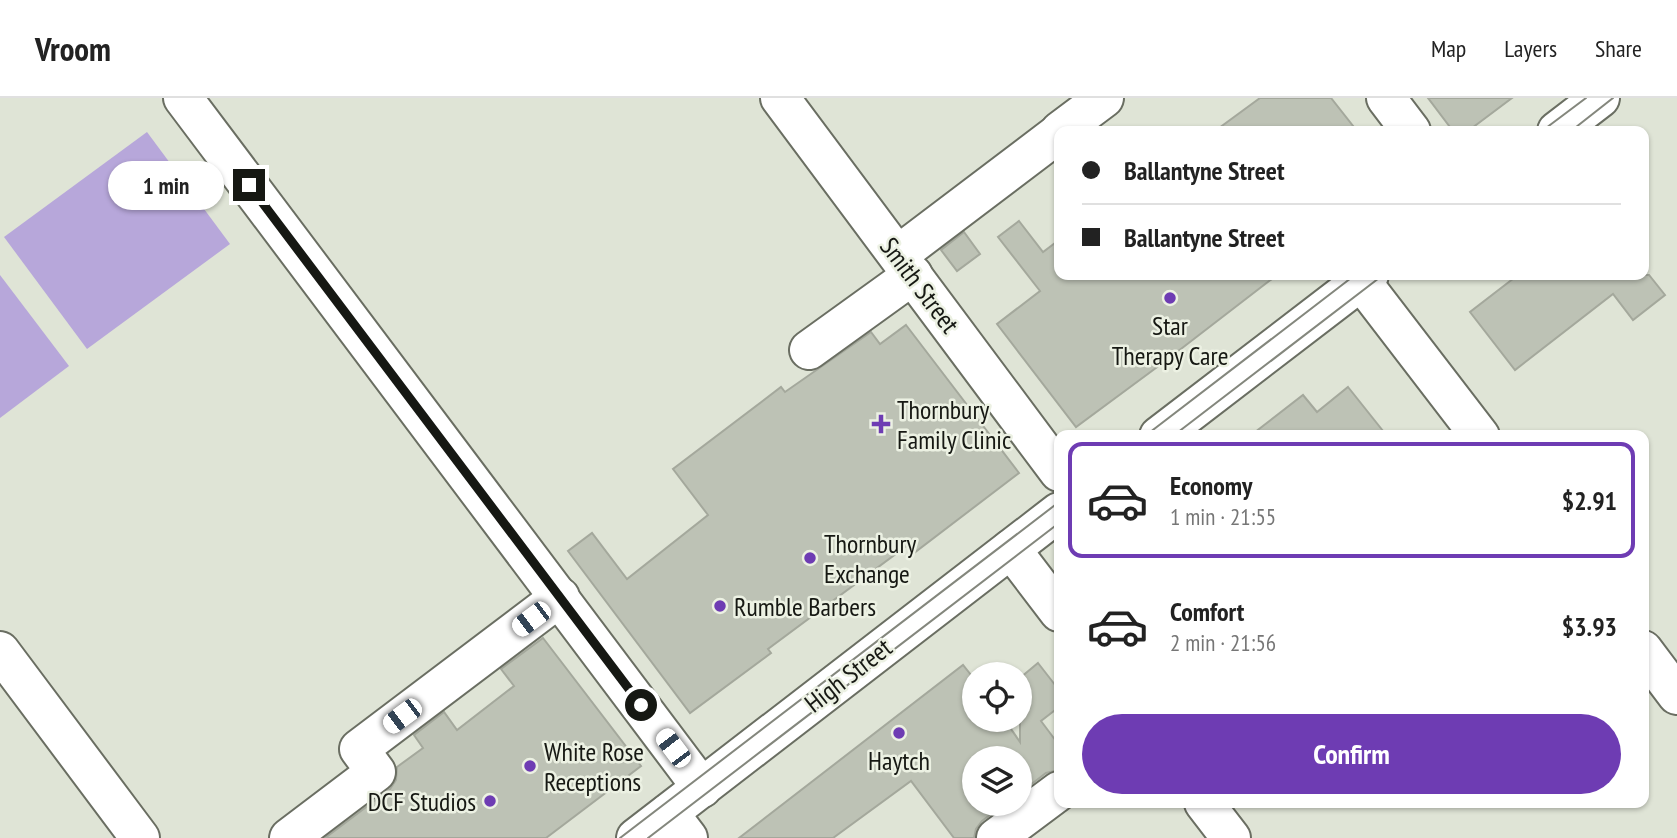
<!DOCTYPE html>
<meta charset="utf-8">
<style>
:root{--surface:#fff;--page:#f2f2f2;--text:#222;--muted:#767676;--line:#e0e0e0;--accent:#6e3cb3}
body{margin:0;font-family:"PT Sans Narrow",sans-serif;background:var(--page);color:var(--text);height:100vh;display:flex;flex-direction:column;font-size:26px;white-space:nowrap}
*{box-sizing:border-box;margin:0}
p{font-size:23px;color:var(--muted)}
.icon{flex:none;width:38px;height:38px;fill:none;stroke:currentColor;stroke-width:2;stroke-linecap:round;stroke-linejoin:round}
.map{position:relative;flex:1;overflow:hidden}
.side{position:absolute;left:1054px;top:332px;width:595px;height:378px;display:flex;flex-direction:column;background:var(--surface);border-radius:14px;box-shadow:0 2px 5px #0004}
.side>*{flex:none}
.guide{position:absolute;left:1054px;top:28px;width:595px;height:154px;border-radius:14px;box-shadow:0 2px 5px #0004;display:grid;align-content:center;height:154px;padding:0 28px;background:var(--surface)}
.tools{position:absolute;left:962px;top:564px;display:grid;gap:14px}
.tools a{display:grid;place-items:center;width:70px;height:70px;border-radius:50%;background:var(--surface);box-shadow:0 2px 5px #0004;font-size:35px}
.end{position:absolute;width:32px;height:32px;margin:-16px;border:9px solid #161813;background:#fff;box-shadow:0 0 0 4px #fff}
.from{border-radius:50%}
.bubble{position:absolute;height:49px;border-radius:24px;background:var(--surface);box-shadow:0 2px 5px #0004;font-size:23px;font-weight:800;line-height:49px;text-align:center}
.car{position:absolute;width:21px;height:42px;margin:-21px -10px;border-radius:9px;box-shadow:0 0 5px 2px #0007;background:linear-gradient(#fff 24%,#345 0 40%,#fff 0 76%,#345 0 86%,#fff 0)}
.guide b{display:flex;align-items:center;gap:24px;height:66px;font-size:26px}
.guide b+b{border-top:2px solid var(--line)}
.guide i{width:18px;height:18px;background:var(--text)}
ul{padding:12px 0 0;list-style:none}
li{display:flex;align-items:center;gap:21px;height:116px;margin:0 14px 10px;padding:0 14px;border:4px solid transparent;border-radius:14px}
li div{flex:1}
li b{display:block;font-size:26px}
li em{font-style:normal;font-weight:800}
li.active{border-color:var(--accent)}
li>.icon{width:63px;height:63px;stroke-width:1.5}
.primary-button{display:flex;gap:14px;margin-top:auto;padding:14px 28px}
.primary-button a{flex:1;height:80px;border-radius:42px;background:var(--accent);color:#fff;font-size:28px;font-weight:800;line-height:80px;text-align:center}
header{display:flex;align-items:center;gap:42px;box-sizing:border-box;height:98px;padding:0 35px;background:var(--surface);border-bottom:2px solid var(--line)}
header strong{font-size:33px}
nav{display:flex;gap:38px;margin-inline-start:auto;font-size:24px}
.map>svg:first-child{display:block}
.green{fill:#b7a7da}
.building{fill:#bdc2b5;stroke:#a4a89c;stroke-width:2}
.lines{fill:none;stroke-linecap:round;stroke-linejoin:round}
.minor-casing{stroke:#6a6e62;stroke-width:42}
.major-casing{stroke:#6a6e62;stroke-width:42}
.minor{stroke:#fff;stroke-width:38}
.major{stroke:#fff;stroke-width:38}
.tram{stroke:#84877d;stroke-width:2}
.route{stroke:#161813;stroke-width:9}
.poi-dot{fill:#6e3cb3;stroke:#ecf1e3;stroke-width:2.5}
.labels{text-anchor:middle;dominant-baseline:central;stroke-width:5;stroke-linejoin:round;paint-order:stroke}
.street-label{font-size:26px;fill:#161813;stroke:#ecf1e3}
.poi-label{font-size:26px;fill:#161813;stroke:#ecf1e3;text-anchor:start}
</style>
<header>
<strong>Vroom</strong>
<nav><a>Map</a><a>Layers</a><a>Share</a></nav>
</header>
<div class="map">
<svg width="1677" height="740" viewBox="0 0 1677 740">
<rect width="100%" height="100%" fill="#dfe4d6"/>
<!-- green -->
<g class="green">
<path d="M147 34 230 146 87 251 4 139Z"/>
<path d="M0 177 69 268 0 320Z"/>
</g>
<!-- building -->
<g class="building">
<path d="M1260 0H1331L1357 33H1215Z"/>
<path d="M1428 0H1512L1468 33H1453Z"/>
<path d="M1019 123 1043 154 1059 142V177H1277L1164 264 1076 329 997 226 1040 193 998 139Z"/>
<path d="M964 134 980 156 957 173 941 152Z"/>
<path d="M1518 177H1649L1665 197 1633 222 1613 196 1515 272 1470 214Z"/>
<path d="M906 227 1019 375 914 455 908 447 768 551 771 555 690 615 568 453 592 435 627 481 708 417 673 371 781 289 785 294 871 234 880 246Z"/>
<path d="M1348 289 1387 338H1250L1303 297 1317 314Z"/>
<path d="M543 540 641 668 546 740H325L390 691 396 682 397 669 423 650 414 637 444 614 457 632 514 588 501 571Z"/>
<path d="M1038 565 1059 592V609L1041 623 1059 647V672L1046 675 1020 695V660H975V705H1006L982 723 976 731 974 740H954L911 683 833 740H739L963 567 975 582V621H1004L1020 644V580Z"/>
</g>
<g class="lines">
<!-- minor casing -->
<g class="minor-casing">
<g id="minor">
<path d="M183 0 702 690"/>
<path d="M780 0 1059 374"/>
<path d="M1386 0 1411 33"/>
<path d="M1060 33 1104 0"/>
<path d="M898 157 1059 35"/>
<path d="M1361 183 1480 338"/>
<path d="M809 252 913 177"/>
<path d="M1011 451 1059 514"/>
<path d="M1643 552 1677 597"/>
<path d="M1204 705 1231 740"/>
<path d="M669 715 688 740"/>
<path d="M289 740 376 674 359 651 560 499"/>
<path d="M996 740 1059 693"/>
</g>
</g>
<!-- major casing -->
<g class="major-casing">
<g id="major">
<path d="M1557 33 1600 0"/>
<path d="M1159 338 1369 177"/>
<path d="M0 553 140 740"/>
<path d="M636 740 1059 414"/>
</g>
</g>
<!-- minor -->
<use href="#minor" class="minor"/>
<!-- major -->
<use href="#major" class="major"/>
<!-- tram -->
<g class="tram">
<path d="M1542 33 1586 0"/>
<path d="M1571 33 1613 0"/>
<path d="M1145 338 1355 177"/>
<path d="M1173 338 1383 177"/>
<path d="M620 740 1059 404"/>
<path d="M648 740 1059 425"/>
</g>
</g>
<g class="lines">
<!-- route -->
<path class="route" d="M249 87 641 607"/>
</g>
<!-- markers -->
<g class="poi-dot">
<circle cx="1170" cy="200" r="7"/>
<path d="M877.5 315.5h7v7h7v7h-7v7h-7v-7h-7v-7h7z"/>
<circle cx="810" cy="460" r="7"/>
<circle cx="720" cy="508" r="7"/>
<circle cx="899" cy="635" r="7"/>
<circle cx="530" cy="668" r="7"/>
<circle cx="490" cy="703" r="7"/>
</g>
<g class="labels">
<!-- street labels -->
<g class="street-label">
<text transform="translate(920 187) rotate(53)">Smith Street</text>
<text transform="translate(848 577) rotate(-38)">High Street</text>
</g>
<!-- poi labels -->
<g class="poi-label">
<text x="1170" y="227" text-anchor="middle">Star<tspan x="1170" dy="30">Therapy Care</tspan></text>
<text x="897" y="311">Thornbury<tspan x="897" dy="30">Family Clinic</tspan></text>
<text x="824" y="445">Thornbury<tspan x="824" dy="30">Exchange</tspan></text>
<text x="734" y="508">Rumble Barbers</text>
<text x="544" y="653">White Rose<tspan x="544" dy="30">Receptions</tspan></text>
<text x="899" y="662" text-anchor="middle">Haytch</text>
<text x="476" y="703" text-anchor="end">DCF Studios</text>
</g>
</g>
</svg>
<div class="tools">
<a><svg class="icon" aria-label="locate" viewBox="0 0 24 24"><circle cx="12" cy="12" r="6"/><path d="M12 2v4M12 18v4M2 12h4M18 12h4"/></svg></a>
<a><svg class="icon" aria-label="layers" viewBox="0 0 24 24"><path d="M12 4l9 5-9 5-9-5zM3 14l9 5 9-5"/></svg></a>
</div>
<i class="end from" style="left:641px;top:607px"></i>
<i class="end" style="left:249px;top:87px"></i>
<div class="bubble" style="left:108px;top:63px;width:116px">1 min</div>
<i class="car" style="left:531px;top:521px;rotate:233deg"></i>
<i class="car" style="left:402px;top:618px;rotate:233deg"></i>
<i class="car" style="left:673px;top:650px;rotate:323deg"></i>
<div class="guide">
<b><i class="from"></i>Ballantyne Street</b>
<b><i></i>Ballantyne Street</b>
</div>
<section class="side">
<ul>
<li class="active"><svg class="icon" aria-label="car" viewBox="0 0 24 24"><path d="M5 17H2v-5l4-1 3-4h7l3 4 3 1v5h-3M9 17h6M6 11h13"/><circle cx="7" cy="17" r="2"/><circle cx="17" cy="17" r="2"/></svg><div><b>Economy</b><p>1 min · 21:55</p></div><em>$2.91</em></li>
<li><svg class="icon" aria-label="car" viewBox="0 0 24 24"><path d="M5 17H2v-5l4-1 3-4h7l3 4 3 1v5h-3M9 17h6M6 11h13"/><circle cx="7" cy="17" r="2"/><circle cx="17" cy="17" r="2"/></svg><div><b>Comfort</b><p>2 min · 21:56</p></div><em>$3.93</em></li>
</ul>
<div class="primary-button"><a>Confirm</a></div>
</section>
</div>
